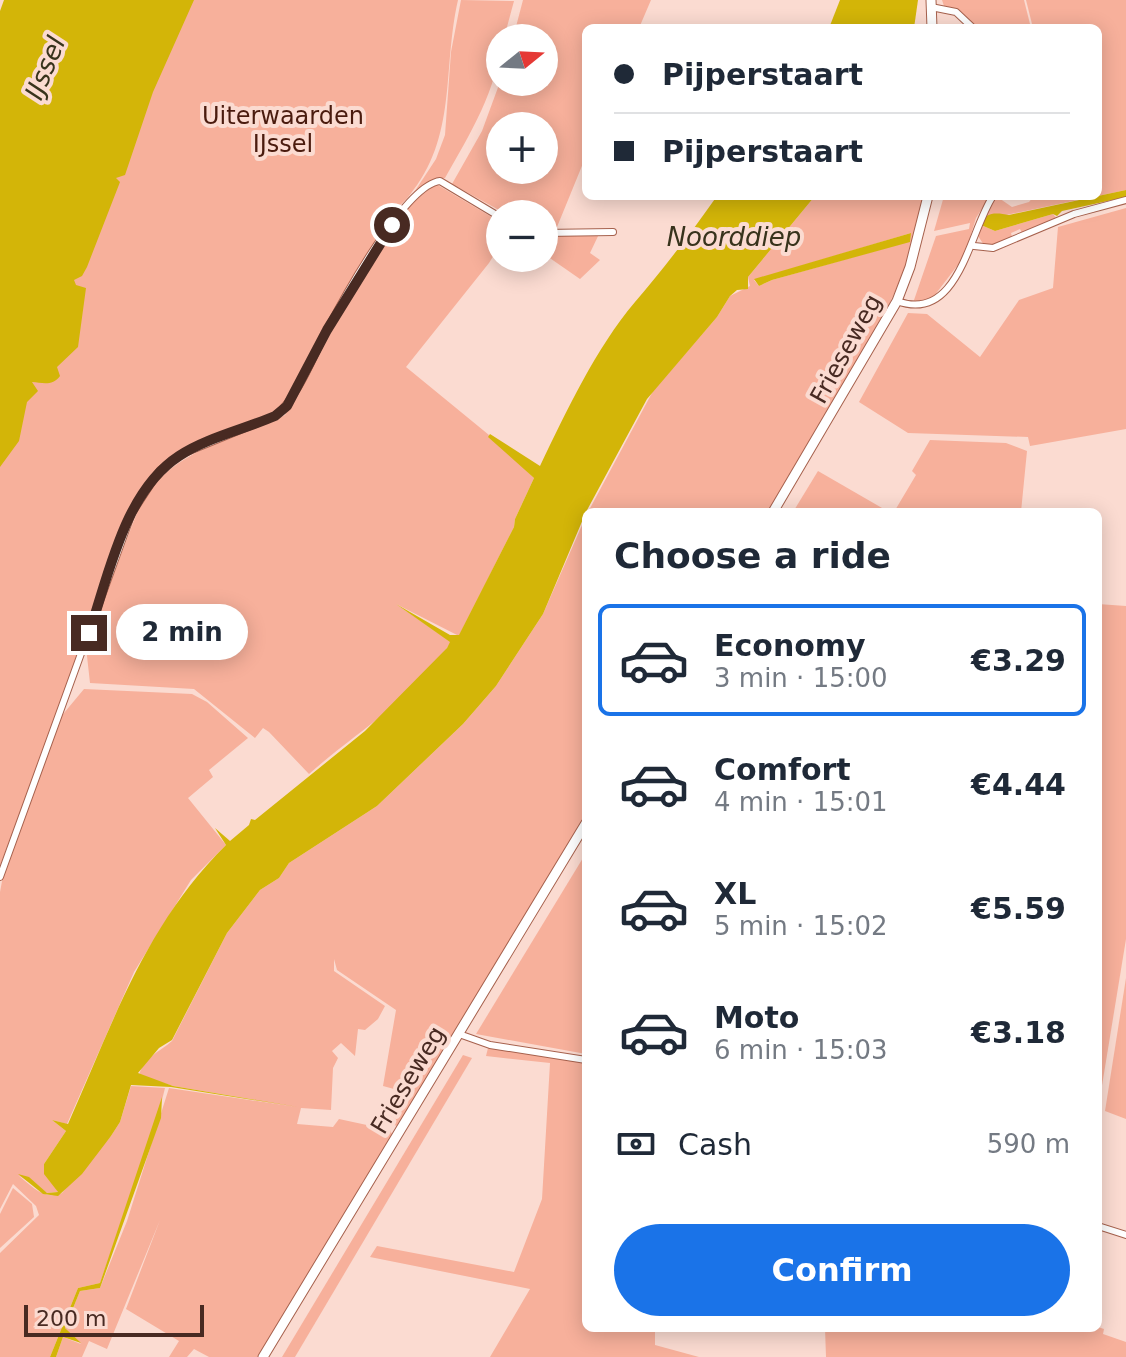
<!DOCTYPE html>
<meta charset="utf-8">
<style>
:root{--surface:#fff;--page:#f2f2f3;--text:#1f2937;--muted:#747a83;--line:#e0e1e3;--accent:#1a73e8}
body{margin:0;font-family:"DejaVu Sans",sans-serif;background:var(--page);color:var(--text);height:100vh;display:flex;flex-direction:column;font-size:30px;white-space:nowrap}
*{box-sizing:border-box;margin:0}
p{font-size:26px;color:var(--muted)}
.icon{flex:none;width:44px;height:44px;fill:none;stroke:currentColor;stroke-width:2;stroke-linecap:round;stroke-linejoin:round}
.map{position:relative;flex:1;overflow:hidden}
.details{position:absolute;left:582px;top:508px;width:520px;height:824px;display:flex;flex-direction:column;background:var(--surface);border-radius:12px;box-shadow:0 4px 20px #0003}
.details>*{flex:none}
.banner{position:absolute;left:582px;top:24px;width:520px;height:176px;border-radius:12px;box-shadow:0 4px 20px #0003;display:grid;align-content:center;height:176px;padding:0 32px;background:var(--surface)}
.needle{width:52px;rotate:72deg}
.controls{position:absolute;left:486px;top:24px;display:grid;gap:16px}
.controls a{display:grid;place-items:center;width:72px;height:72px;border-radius:50%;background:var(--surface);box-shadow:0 4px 20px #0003;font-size:40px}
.scale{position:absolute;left:24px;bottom:20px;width:180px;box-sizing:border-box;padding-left:8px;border:4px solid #482a22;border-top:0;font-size:22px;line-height:28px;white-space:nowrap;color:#482a22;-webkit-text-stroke:6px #fbdbd1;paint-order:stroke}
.end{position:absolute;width:36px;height:36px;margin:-18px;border:10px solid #482a22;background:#fff;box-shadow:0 0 0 4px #fff}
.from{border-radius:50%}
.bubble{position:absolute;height:56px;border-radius:28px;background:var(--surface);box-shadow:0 4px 20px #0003;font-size:26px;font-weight:700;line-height:56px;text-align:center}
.banner b{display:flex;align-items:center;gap:28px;height:76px;font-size:30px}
.banner b+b{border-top:2px solid var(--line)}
.banner i{width:20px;height:20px;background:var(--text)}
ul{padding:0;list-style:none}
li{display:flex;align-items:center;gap:24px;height:112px;margin:0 16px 12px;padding:0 16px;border:4px solid transparent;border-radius:12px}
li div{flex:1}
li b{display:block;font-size:30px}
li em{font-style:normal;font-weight:700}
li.current{border-color:var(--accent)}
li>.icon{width:72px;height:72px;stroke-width:1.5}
h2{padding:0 32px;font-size:36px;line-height:96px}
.pay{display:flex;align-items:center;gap:20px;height:88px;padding:0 32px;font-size:30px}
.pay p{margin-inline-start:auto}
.action{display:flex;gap:16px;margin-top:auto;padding:16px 32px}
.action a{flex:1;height:92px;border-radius:48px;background:var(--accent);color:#fff;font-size:32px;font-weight:700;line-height:92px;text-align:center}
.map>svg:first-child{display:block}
.green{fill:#f7b09b;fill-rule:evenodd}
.water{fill:#d3b508}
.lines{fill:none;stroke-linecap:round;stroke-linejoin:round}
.minor-casing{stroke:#a6614d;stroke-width:8}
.secondary-casing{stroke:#a6614d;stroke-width:11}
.minor{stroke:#fff;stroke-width:6}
.secondary{stroke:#fff;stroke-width:9}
.route{stroke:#482a22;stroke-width:10}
.labels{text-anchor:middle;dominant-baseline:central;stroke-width:8;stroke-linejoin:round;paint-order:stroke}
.park-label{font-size:24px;fill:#4a1b0e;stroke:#fbdbd1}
.street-label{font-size:24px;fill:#482a22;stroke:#fbdbd1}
.water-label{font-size:26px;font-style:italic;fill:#38331c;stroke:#fbdbd1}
</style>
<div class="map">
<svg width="1126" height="1357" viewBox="0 0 1126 1357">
<rect width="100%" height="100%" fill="#fbdbd1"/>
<!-- green -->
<g class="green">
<path d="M186 0H458C442 70 458 136 409 196 400 207 387 215 376 224L379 228 396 214 318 342 282 411 162 465 136 499 0 866V448Z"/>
<path d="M461 0 514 1 504 38H500C500 87 468 137 445 178L431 181 411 197 436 159 445 135 451 52Z"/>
<path d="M523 0H651L639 28H586V156L557 227H544V214H506L452 184 482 131 500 82H544V38H513ZM544 126V170H500V126Z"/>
<path d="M942 0H1024L1031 28 1026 25 975 28 958 9 944 6Z"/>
<path d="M1026 0H1126V190L1098 196V28H1033Z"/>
<path d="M436 184 500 222V245L489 263 406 367 489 435 534 478 515 519 514 527 459 636 396 604 451 642C416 698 356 732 309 774L269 732 263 728 255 738 194 689 90 683 86 647 141 502C176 447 231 442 285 415L322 345 406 207Z"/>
<path d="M815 196H925C903 311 829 412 772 512H588L653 391 717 317 730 296 750 286 748 277ZM911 233 907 242 772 280 759 286 754 280Z"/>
<path d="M944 196H990L976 218 964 257 931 300 913 303 936 236 969 229 970 223 934 231Z"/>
<path d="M996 196 1012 207 1029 202 1034 196H1097L982 220Z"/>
<path d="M1126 208V429L1030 446 1028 437 908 433 859 402 908 313 927 314 980 357 1019 300 1053 288 1058 227Z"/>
<path d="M1053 214 1057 219 1022 233 1020 229 1011 233 1012 237 992 245H984L978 236 981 225 995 231Z"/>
<path d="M599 234 590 253 600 260 580 279 544 254V235Z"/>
<path d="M930 440 1006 443 1027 451 1021 512H894L916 475 912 471Z"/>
<path d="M818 471 889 512H793Z"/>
<path d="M586 516V817L399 1126 386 1124 394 1089 383 1086 396 1010 337 970 334 959V971L385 1006 378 1019 365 1030 358 1029 355 1056 341 1043 332 1051 338 1058 333 1068 331 1110 301 1108 297 1124 333 1127 339 1119 390 1130 393 1136 259 1357H209L194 1349 187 1357H169L179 1341 126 1309 160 1220 107 1349 89 1341 82 1357H56L63 1337 81 1344 65 1328 80 1291 100 1288 127 1221 169 1088 297 1107 173 1086 139 1075C145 1057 159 1052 172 1041L227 933 260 890 279 878 289 863 377 806 463 724 496 686 543 614Z"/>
<path d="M1098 604 1126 606V939L1098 1110Z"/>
<path d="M84 689 192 694 207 702 248 738 209 770 213 777 188 798 226 845 191 880 134 972 67 1124 52 1120 66 1131 44 1164 58 1192 47 1193 18 1175C32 1186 44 1201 62 1193L111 1136 120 1122 131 1086 165 1088 157 1120 100 1283 78 1288 50 1357H0V1253L39 1215 36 1206 13 1184 0 1209V892L5 865 59 719Z"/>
<path d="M586 853V1054L476 1034Z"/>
<path d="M1126 978V1119L1105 1111Z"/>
<path d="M488 1048 586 1062V1328H655V1345L699 1357H490L530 1289 370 1257 377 1246 514 1272 542 1199 550 1063 486 1056Z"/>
<path d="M463 1055 472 1058 295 1357H282Z"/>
<path d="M13 1188 32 1204 34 1217 0 1248V1214Z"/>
<path d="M1098 1327 1104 1329 1103 1334 1126 1342V1357H826L825 1328Z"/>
</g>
<!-- water -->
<g class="water">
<path d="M4 0H194L153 92 125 175 116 178 120 182 87 267 82 276 74 280 76 285 86 288 78 347 57 367 60 376C53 386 43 383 32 382L38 391 27 402 19 441 0 467V11Z"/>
<path d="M840 0H918L914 28H829Z"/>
<path d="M1126 190V197L1062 211 1057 216 1053 214 995 231 981 225C985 211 997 213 1009 215Z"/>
<path d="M717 196H815L748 277V289L737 290 730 296 717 317 647 399 586 512 543 614 496 686 463 724 377 806 289 863 279 878 260 890 227 933 172 1040 159 1048 138 1073 173 1086 298 1107 171 1087 131 1085 120 1122 111 1136 82 1174 58 1196 43 1194 18 1174 29 1177 47 1193 58 1192 44 1174V1164L66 1131 52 1120 68 1124C113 1023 145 925 226 845L215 828 230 841 249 825 251 819 255 820 365 731 447 648 450 642 396 604 450 635H459L514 527 515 519 534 478 488 437 490 434 540 466C566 412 596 348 635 302 664 268 691 233 717 196Z"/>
<path d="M911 233 910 242 772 280 759 286 754 279Z"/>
<path d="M162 1097 161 1118 100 1288 80 1291 65 1328 81 1343 63 1337 56 1357H50L78 1288 100 1283Z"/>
</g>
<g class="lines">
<!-- minor casing -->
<g class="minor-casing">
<g id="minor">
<path d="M931 7 956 12 973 28"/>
<path d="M544 233 613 232"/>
<path d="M974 246 993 248 1074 214 1126 200"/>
<path d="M897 301C959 324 969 232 993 196"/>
<path d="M0 877 132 513 160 470 182 454 275 416C300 394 311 361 326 332 343 299 405 185 440 181L500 217"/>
<path d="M459 1034 490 1045 586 1060"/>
<path d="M1098 1226 1126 1235"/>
</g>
</g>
<!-- secondary casing -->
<g class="secondary-casing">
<g id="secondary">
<path d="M931 0 932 28"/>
<path d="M773 512 897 301 910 267 928 196"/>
<path d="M263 1357 586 823"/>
</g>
</g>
<!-- minor -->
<use href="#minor" class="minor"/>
<!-- secondary -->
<use href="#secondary" class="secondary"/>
</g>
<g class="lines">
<!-- route -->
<path class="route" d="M89 633C109 575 124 492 179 456 206 438 245 429 275 416L287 406 327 330 392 225"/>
</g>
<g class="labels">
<!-- park labels -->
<g class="park-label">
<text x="283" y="116">Uiterwaarden<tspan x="283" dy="28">IJssel</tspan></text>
</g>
<!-- street labels -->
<g class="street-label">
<text transform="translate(846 349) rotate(-61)">Frieseweg</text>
<text transform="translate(408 1080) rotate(-59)">Frieseweg</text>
</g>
<!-- water labels -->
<g class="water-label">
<text transform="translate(45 68) rotate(-68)">IJssel</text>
<text x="734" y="237">Noorddiep</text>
</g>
</g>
</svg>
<div class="controls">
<a><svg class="needle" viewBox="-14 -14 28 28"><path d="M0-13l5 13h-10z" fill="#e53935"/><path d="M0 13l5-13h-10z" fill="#747a83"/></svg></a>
<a>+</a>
<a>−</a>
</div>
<div class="scale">200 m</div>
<i class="end from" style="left:392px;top:225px"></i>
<i class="end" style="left:89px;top:633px"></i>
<div class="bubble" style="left:116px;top:604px;width:132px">2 min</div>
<div class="banner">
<b><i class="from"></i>Pijperstaart</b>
<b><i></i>Pijperstaart</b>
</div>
<section class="details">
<h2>Choose a ride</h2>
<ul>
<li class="current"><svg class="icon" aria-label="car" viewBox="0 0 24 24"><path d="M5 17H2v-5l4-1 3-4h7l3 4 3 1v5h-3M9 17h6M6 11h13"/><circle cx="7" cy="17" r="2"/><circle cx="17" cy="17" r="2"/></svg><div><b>Economy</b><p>3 min · 15:00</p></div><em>€3.29</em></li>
<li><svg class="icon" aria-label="car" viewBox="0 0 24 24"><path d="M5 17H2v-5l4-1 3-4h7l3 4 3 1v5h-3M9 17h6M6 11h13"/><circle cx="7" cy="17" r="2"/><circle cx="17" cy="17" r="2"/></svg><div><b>Comfort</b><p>4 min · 15:01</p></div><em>€4.44</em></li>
<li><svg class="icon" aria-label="car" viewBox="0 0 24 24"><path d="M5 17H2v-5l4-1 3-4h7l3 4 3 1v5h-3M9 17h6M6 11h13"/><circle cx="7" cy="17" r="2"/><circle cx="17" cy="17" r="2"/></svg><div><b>XL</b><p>5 min · 15:02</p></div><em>€5.59</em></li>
<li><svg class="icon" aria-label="car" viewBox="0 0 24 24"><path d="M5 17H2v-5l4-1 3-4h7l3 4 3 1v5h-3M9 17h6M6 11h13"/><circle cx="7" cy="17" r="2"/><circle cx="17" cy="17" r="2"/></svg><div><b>Moto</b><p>6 min · 15:03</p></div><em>€3.18</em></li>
</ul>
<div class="pay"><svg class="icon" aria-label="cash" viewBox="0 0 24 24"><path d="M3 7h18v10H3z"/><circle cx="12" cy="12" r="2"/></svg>Cash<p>590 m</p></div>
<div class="action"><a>Confirm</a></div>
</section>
</div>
